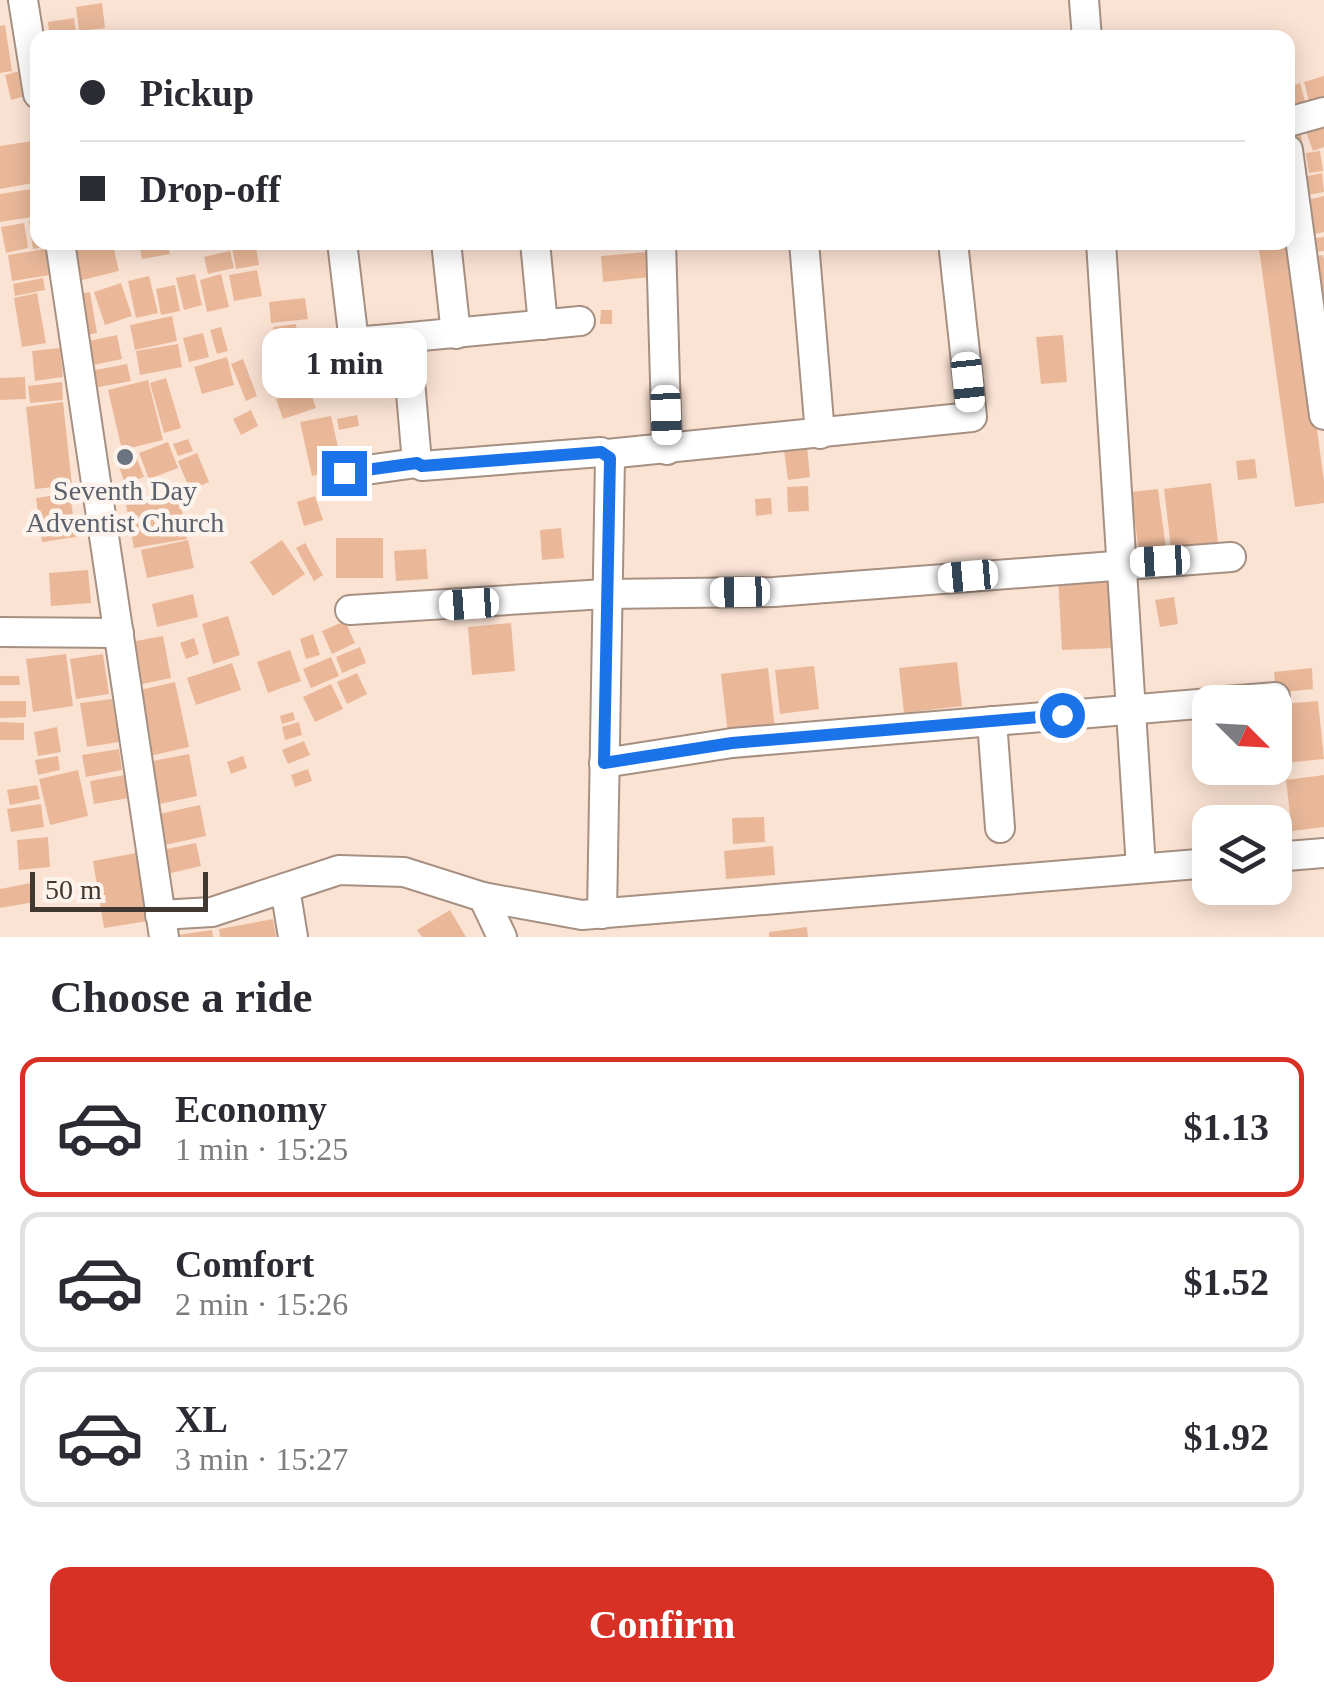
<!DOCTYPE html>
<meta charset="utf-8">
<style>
:root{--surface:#fff;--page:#f7f7f7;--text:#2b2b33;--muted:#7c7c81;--line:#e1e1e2;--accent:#d93025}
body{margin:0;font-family:Georgia,serif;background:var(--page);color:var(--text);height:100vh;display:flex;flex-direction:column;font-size:38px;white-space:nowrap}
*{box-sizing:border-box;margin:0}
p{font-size:32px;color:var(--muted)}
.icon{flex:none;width:55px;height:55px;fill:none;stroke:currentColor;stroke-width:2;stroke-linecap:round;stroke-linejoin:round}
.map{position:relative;height:937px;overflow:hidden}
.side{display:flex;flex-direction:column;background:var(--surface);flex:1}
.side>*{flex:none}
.guide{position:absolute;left:30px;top:30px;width:1265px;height:220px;border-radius:20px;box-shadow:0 5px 25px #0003;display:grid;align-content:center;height:220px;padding:0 50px;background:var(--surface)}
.needle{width:65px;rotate:114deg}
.buttons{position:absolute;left:1192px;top:685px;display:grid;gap:20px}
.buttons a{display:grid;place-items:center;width:100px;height:100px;border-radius:20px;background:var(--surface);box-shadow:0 5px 25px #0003;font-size:50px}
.scale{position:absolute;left:30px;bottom:25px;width:178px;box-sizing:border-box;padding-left:10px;border:5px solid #413832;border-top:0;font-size:28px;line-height:35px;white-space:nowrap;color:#413832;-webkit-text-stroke:8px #fdf3ed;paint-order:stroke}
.end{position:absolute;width:45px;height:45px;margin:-22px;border:12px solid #1a73e8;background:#fff;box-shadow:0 0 0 5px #fff}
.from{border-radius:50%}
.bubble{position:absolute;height:70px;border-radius:20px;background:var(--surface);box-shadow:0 5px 25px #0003;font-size:32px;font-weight:700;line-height:70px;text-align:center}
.car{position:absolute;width:30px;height:60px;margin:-30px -15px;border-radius:12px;box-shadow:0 0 8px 2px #0007;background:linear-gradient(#fff 24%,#345 0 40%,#fff 0 76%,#345 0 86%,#fff 0)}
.guide b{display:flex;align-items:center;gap:35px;height:95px;font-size:38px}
.guide b+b{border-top:2px solid var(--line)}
.guide i{width:25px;height:25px;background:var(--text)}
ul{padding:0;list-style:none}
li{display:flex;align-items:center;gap:30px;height:140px;margin:0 20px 15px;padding:0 30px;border:5px solid var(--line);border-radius:20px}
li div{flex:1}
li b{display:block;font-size:38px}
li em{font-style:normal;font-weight:700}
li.selected{border-color:var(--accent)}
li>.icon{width:90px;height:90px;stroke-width:1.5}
h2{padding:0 50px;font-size:45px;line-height:120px}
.cta{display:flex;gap:20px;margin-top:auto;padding:20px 50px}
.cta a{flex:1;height:115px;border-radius:20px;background:var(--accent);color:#fff;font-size:40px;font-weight:700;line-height:115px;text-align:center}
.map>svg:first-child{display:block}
.building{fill:#eab899}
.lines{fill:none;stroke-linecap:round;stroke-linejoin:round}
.minor-casing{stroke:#a69082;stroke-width:32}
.minor{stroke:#fff;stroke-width:28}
.route{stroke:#1a73e8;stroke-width:12}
.worship-dot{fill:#6b7280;stroke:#fdf3ed;stroke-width:4}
.labels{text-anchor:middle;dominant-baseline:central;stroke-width:9;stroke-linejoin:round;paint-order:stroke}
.worship-label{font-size:28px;fill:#5b616d;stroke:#fdf3ed}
</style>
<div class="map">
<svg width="1324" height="937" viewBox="0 0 1324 937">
<rect width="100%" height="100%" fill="#fbe3d4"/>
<!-- building -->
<g class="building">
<path d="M102 3 105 28 79 31 76 7Z"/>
<path d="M74 18 77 38H50L48 22Z"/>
<path d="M5 25 12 71 0 73V26Z"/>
<path d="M24 70 29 95 11 100 5 75Z"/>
<path d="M1324 76V105L1311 109 1304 82Z"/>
<path d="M1300 83 1308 112 1288 118V87Z"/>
<path d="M1324 121V147L1313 151 1305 129Z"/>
<path d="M1300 130 1307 171 1294 173 1288 131Z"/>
<path d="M32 141 38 182 0 189V146Z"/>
<path d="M1320 151 1323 171 1309 173 1306 153Z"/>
<path d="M1322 173 1324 192 1297 197 1294 179Z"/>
<path d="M38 188V216L0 222V194Z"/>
<path d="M1324 196V232L1306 236 1299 202Z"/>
<path d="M38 220V242H50V246L33 249 29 221Z"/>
<path d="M24 223 28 248 6 253 1 227Z"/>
<path d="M1290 232 1324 481V503L1295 507 1258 242H1288Z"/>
<path d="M1324 237V251L1306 253 1304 239Z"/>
<path d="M112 242 119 271 74 282 67 253Z"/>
<path d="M139 242H167L170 254 142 259Z"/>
<path d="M255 242 259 265 236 269 232 247Z"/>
<path d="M46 249 50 275 12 281 8 255Z"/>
<path d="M230 251 234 268 208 274 204 257Z"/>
<path d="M648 252 650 277 603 282 601 256Z"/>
<path d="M1323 255 1324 259V349L1308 257Z"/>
<path d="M257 270 262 296 234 301 229 275Z"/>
<path d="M195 274 202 305 184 310 176 278Z"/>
<path d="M221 274 229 307 207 312 200 280Z"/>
<path d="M149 276 158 313 136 318 128 281Z"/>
<path d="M43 278 45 290 15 296 13 284Z"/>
<path d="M121 283 132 316 105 325 94 292Z"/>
<path d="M175 285 180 311 161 315 156 289Z"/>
<path d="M90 292 97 333 82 336 74 295Z"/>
<path d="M37 293 46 343 22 347 14 298Z"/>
<path d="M305 298 308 319 271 323 269 302Z"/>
<path d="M601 310H612V324H600Z"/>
<path d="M172 316 177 341 135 350 130 325Z"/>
<path d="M296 324 298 341 275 344 273 327Z"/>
<path d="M221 327 228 351 217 354 210 330Z"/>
<path d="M203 333 209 357 189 362 183 338Z"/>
<path d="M117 335 122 359 84 367 79 343Z"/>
<path d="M1063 335 1067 382 1041 384 1036 337Z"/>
<path d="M178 344 182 367 140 375 136 351Z"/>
<path d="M60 348 63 377 35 381 32 351Z"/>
<path d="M227 357 234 385 202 394 194 367Z"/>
<path d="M243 359 257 396 246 401 231 364Z"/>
<path d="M127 364 131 381 94 388 90 371Z"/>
<path d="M25 377 26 399 0 400V378Z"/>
<path d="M166 378 181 428 164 433 150 383Z"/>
<path d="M148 380 163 440 122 450 108 390Z"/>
<path d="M62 382 63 400 30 403 28 386Z"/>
<path d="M309 388 316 408 283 419 276 399Z"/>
<path d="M63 402 72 485 35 489 26 407Z"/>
<path d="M251 410 258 426 241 435 233 419Z"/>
<path d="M357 415 359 426 339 430 337 419Z"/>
<path d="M331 416 343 469 312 476 300 422Z"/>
<path d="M188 439 193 451 178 456 173 444Z"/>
<path d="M168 442 178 468 149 479 139 453Z"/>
<path d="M807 447 810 477 788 480 784 450Z"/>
<path d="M134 451 144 477 125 484 116 458Z"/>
<path d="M197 453 209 482 190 490 178 461Z"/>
<path d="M1255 459 1257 478 1238 480 1236 461Z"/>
<path d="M1211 483 1218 542 1171 548 1164 489Z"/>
<path d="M808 486 809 511 788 512 787 487Z"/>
<path d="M1158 489 1166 549 1139 552 1131 492Z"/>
<path d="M70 493 76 537 42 542 36 498Z"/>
<path d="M179 495 187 539 134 548 126 505Z"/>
<path d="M315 496 323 520 304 526 297 502Z"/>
<path d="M771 498 772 514 756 516 755 499Z"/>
<path d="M561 528 564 558 542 560 540 530Z"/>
<rect x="336" y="538" width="47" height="40"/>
<path d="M188 540 194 568 147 578 141 550Z"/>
<path d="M282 540 305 574 273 596 250 562Z"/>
<path d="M305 543 323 575 314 581 296 548Z"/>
<path d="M426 549 428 579 396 581 394 551Z"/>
<path d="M88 570 91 603 51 606 49 573Z"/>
<path d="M1108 574 1112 648 1062 650 1058 576Z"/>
<path d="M193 594 198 617 157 627 152 604Z"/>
<path d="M1174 597 1178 624 1160 627 1155 600Z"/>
<path d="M228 616 240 655 213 664 202 624Z"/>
<path d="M345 621 355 643 332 654 322 631Z"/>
<path d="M511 623 515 671 472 675 468 627Z"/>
<path d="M313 634 320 655 306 659 300 639Z"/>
<path d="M163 636 171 678 133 686 125 643Z"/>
<path d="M194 638 199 654 186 659 180 643Z"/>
<path d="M360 647 366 663 342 673 336 657Z"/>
<path d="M290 650 301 681 268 693 257 662Z"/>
<path d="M66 654 73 706 33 712 26 659Z"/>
<path d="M103 654 109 694 76 699 70 659Z"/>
<path d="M331 657 339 676 311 688 303 669Z"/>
<path d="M957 662 962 706 904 713 899 668Z"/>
<path d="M232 663 241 690 196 705 187 678Z"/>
<path d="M814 666 819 709 780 714 775 670Z"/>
<path d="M768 668 775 729 728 735 721 674Z"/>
<path d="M1312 668 1313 689 1276 693 1274 672Z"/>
<path d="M357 673 367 694 347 704 337 682Z"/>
<path d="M0 676H19L20 685H0Z"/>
<path d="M175 682 189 747 150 756 136 691Z"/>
<path d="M331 684 343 709 315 722 303 697Z"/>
<path d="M112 699 119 742 87 747 80 703Z"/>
<path d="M0 701H26V717L0 718Z"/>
<path d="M1318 701 1324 759 1285 763 1280 704Z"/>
<path d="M293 712 295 720 282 724 280 716Z"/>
<path d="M0 722 24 723V740H0Z"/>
<path d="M299 722 302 735 285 740 282 727Z"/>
<path d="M57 727 61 752 38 756 34 732Z"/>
<path d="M304 741 310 755 288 764 282 750Z"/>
<path d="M119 749 122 770 86 777 82 755Z"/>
<path d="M189 754 197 796 155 805 147 762Z"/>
<path d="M58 756 60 770 38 775 35 760Z"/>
<path d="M243 756 247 768 231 774 227 762Z"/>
<path d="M308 769 312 781 295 787 291 775Z"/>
<path d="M78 770 88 816 50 825 39 779Z"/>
<path d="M125 775 129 798 94 804 90 781Z"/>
<path d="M1324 775V827L1292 831 1286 780Z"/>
<path d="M37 785 40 799 10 805 7 790Z"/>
<path d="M41 804 44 827 11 832 7 809Z"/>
<path d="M200 805 206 836 165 845 159 814Z"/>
<path d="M764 817 765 842 733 844 732 818Z"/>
<path d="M48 837 50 867 19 870 17 840Z"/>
<path d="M196 843 201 866 167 874 162 850Z"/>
<path d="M773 846 775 875 726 879 724 851Z"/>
<path d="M136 853 148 921 104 928 93 861Z"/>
<path d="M31 883 34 902 0 908V889Z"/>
<path d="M450 910 466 937H422L417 930Z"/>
<path d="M273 919 276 937H220L219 929Z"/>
<path d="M807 927 808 937H769V932Z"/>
<path d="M212 930 213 937H177V935Z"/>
</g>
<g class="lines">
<!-- minor casing -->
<g class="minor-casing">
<g id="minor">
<path d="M23 0 38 94"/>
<path d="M1084 0 1087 38"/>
<path d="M1288 122 1324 112"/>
<path d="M1288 150 1324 415"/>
<path d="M60 242 164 937"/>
<path d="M342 242 354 342 411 337"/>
<path d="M446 242 456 334"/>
<path d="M535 242 543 325"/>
<path d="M661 242 667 450"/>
<path d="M804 242 820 434"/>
<path d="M1101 242 1141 868"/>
<path d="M580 321 411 337 407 346 417 463 422 466 601 452 610 458 602 914"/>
<path d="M607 454 972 417 953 242"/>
<path d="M344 473 417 463"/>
<path d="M350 610 605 594 774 592 1231 557"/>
<path d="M0 632 119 633"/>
<path d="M1213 702 1275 697"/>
<path d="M992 721 1000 828"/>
<path d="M604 763 732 743 1210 703"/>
<path d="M1275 857 1324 853"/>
<path d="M285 888 293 937"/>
<path d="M483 897 502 937"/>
<path d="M160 915 212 912 339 870 404 872 483 897 582 915 1210 863"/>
</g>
</g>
<!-- minor -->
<use href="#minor" class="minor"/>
</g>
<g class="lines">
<!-- route -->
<path class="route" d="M344 473 417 463 422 466 601 452 610 458 604 763 732 743 1062 715"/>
</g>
<!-- markers -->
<circle class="worship-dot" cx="125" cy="457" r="10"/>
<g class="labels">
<!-- worship labels -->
<g class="worship-label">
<text x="125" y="490">Seventh Day<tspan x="125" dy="32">Adventist Church</tspan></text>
</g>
</g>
</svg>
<div class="buttons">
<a><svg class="needle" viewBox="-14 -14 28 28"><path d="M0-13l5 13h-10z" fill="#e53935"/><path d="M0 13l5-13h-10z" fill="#7c7c81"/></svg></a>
<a><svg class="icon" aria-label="layers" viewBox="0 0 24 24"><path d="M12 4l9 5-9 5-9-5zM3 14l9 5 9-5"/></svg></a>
</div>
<div class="scale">50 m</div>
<i class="end from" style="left:1062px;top:715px"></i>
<i class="end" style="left:344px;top:473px"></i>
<div class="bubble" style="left:262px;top:328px;width:165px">1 min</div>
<i class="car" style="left:968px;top:382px;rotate:174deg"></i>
<i class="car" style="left:666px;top:415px;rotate:178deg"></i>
<i class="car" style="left:1160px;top:561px;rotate:267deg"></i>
<i class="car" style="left:968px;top:576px;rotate:265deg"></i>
<i class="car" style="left:740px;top:592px;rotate:269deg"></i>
<i class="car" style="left:469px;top:604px;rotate:266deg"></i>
<div class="guide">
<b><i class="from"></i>Pickup</b>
<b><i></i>Drop-off</b>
</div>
</div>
<section class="side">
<h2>Choose a ride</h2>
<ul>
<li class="selected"><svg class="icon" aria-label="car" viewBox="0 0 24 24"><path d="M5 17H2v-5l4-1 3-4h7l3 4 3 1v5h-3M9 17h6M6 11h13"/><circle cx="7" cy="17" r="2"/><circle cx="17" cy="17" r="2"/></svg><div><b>Economy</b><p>1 min · 15:25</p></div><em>$1.13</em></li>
<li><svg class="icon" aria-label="car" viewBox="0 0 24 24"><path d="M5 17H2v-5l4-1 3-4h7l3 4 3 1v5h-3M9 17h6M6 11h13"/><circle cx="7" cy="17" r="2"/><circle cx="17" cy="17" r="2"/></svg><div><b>Comfort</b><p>2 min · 15:26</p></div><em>$1.52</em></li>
<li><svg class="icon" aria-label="car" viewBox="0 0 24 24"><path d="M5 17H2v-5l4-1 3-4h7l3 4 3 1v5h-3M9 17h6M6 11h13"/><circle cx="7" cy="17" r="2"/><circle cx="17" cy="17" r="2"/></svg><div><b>XL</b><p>3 min · 15:27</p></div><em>$1.92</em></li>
</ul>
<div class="cta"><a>Confirm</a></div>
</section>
